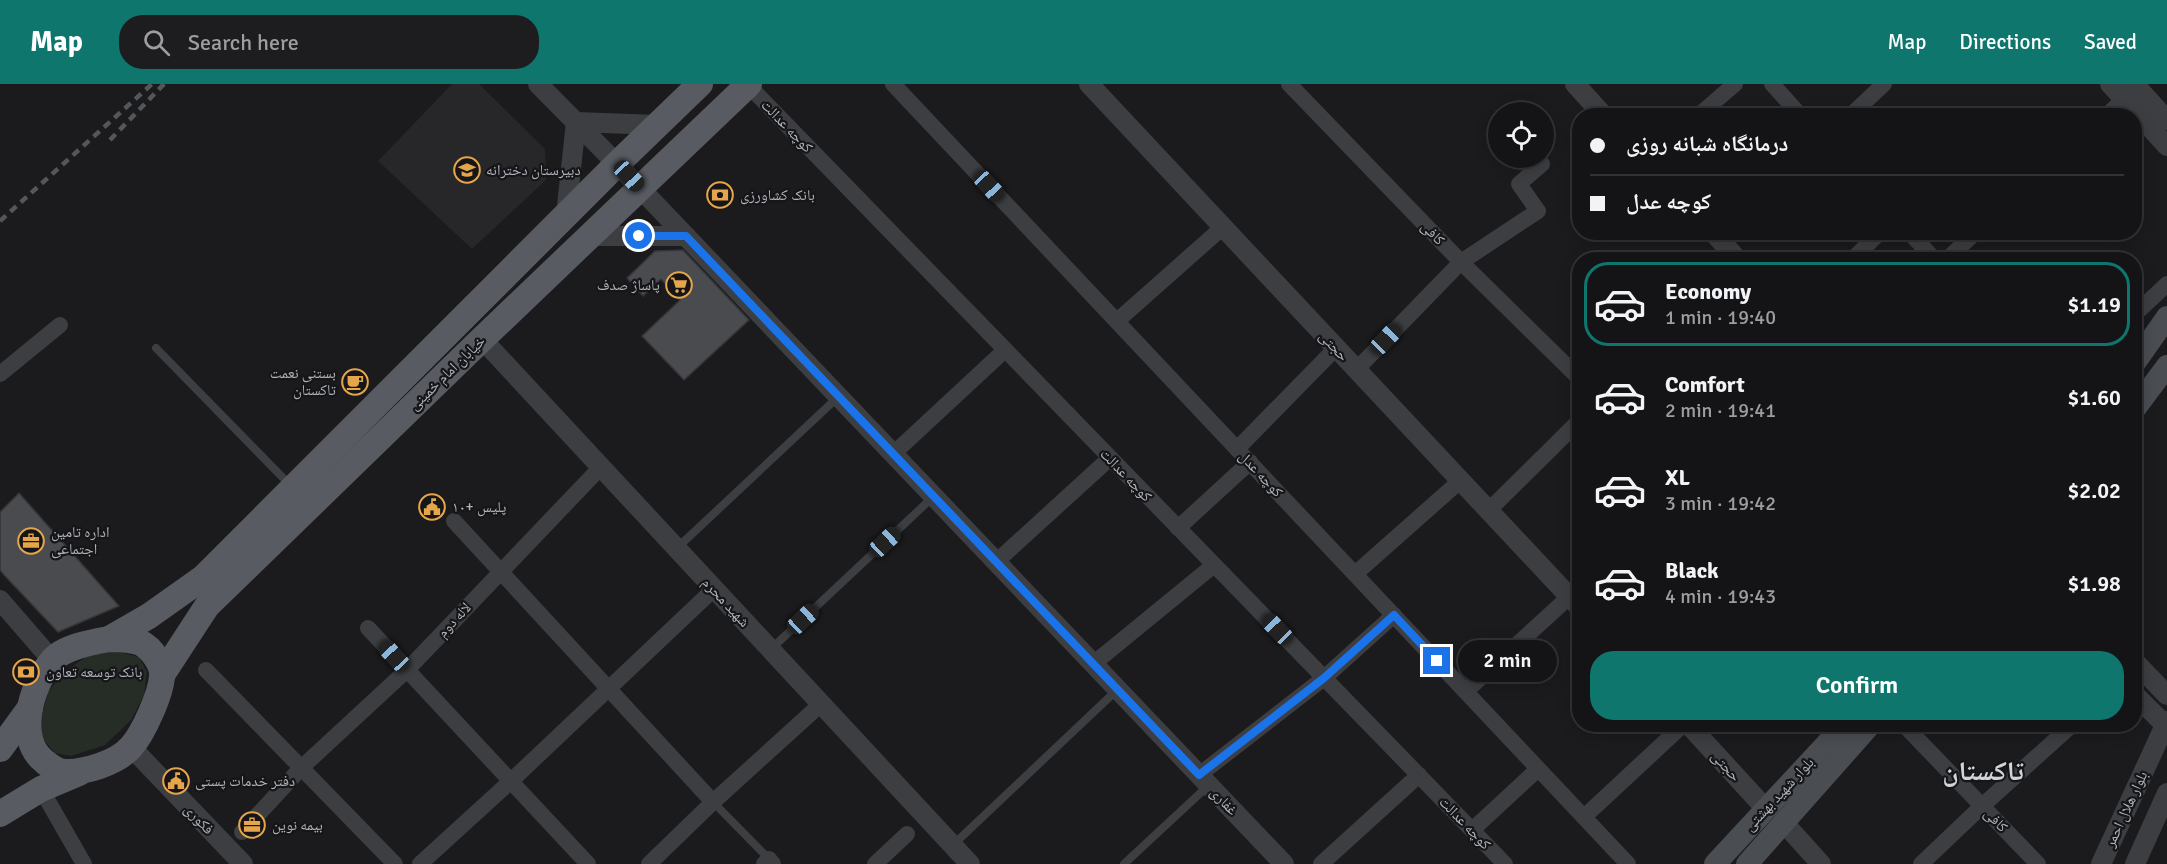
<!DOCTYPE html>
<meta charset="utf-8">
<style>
:root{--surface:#141416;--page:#1d1d1f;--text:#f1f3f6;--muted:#9d9ea1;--line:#333335;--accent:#0f766e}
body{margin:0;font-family:Signika,"Noto Naskh Arabic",sans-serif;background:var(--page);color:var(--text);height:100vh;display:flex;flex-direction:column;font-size:22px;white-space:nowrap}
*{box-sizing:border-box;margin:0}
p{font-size:20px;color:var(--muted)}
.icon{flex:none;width:33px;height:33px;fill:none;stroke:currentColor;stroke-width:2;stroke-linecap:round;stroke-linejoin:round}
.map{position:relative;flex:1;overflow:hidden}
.details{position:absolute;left:1572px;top:168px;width:570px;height:480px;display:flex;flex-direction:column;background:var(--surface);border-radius:24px;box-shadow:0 3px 15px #0003,0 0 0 2px var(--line)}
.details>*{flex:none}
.hud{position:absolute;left:1572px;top:24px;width:570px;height:132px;border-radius:24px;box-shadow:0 3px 15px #0003,0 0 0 2px var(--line);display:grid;align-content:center;height:132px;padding:0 18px;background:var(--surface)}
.controls{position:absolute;left:1488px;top:18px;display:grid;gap:12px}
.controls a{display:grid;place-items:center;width:66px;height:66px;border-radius:50%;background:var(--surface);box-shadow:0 3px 15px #0003,0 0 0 2px var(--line);font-size:30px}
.end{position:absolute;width:27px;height:27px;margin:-14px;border:8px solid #1a73e8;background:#fff;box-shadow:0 0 0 3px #fff}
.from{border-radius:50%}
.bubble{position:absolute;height:42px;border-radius:21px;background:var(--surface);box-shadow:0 3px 15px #0003,0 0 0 2px var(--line);font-size:20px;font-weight:600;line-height:42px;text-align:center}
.car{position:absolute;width:18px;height:36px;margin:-18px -9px;border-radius:8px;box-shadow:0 0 4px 2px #0007;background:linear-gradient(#222 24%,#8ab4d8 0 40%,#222 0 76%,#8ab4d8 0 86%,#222 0)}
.hud b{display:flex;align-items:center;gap:21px;height:57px;font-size:22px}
.hud b+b{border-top:2px solid var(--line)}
.hud i{width:15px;height:15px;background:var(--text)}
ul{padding:10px 0 0;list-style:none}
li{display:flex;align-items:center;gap:18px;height:84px;margin:0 12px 9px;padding:0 6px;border:3px solid transparent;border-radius:24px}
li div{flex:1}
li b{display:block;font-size:22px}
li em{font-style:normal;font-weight:600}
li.active{border-color:var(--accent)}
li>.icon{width:54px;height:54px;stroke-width:1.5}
.primary-button{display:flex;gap:12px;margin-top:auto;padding:12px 18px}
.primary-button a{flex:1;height:69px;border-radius:24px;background:var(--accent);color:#fff;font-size:24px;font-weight:600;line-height:69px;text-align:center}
header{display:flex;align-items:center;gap:36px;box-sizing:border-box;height:84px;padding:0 30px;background:var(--accent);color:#fff}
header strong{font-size:28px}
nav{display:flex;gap:33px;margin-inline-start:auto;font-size:21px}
.search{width:420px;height:54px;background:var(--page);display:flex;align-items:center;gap:15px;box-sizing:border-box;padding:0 21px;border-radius:24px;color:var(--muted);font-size:22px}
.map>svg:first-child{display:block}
.built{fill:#27272a}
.green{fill:#252d26}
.building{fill:#4a4b4f;stroke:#353539;stroke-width:1.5}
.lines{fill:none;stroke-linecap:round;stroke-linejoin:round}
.service{stroke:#3c3e42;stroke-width:8}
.minor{stroke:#3c3e42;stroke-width:16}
.tertiary{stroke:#3c3e42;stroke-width:20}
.secondary{stroke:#4a4d52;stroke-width:22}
.primary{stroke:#585b61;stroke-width:26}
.rail{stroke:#53565b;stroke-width:4.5;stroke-dasharray:8 6;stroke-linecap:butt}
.route{stroke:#1a73e8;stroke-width:8}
.labels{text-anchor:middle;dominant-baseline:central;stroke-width:4.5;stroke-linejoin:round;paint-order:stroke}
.street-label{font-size:15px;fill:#afb3bb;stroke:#161618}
.poi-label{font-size:15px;fill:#afb3bb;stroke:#161618;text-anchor:start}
.town-label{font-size:27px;font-weight:bold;fill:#cfd2d8;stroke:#161618}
</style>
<header>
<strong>Map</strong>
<div class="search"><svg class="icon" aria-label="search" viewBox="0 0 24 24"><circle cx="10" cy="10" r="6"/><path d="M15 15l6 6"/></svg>Search here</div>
<nav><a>Map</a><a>Directions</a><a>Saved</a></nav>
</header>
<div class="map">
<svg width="2167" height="780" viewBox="0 0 2167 780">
<rect width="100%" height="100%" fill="#1b1b1d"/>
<!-- built -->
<path class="built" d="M452 0H479L545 65 546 96 472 165 378 77Z"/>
<!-- green -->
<path class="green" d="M112 566 139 573 147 588 144 611 131 636 105 661 71 672 55 669 44 656 39 643 48 608 63 589 86 573Z"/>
<!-- building -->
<g class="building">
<path d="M683 166 749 236 684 296 642 252 680 216 661 195 643 212 627 194 655 167Z"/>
<path d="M19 409 119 522 58 548 4 491 0 486V428Z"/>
</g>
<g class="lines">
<!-- service -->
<g class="service">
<path d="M156 264 291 402"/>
<path d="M677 464 838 313"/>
<path d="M771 565 934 412"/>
<path d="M713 718 769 775"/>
<path d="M953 761 1118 605"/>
<path d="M1124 780 1209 701"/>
</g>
<!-- minor -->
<g class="minor">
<path d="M893 0 1628 780"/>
<path d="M1289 0 1461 178 1580 295"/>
<path d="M1772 0 1801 32"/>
<path d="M748 1 1505 780"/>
<path d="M1698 32 1735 0"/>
<path d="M1850 32 1884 0"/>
<path d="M2106 32 2124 15"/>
<path d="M1909 148 1935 176"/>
<path d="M1852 176 1880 148"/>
<path d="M1946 176 1976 148"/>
<path d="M2134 231 2167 200"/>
<path d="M1117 237 1223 143"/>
<path d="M1356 286 1461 178 1538 127 1519 100 1542 80"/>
<path d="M0 290 60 241"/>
<path d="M1237 365 1336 264"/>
<path d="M893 370 1005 266"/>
<path d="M1489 426 1580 336"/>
<path d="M454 437 713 718"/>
<path d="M1178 444 1250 378"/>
<path d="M996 478 1110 374"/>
<path d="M1355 490 1460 397"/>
<path d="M368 544 588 780"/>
<path d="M1093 580 1214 481"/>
<path d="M206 586 395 780"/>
<path d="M1466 607 1569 513"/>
<path d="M1903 640 2038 780"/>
<path d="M1199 691 1324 594 1394 531"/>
<path d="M41 705 84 780"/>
<path d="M1584 733 1684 640"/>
<path d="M1472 746 1538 685"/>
<path d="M242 748 301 684 407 586 601 383"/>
<path d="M420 780 511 697 714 505"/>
<path d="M649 780 713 718 821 620"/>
<path d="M764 780 769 775 773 780"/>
<path d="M875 780 907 750"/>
<path d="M1321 780 1419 691"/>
<path d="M1921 780 1982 722 2073 640"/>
</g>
<!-- tertiary -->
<g class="tertiary">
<path d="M538 0 617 80 1284 780"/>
<path d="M1089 0 1580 524"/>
<path d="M1575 0 1604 32"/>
<path d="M2110 0 2167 62"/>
<path d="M2134 0 2167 36"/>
<path d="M566 131 576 38 657 41"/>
<path d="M1713 148 1738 176"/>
<path d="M591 152H686"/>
<path d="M482 255 970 780"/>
<path d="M0 516 52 576"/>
<path d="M2134 577 2167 611"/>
<path d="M2134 610 2167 643"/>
<path d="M1688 640 1765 724"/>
<path d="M131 663 243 780"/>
<path d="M1784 739 1821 780"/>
<path d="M2101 780 2167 637"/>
<path d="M2135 780 2167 709"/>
</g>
<!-- secondary -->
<g class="secondary">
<path d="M2134 280 2167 233"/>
<path d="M2134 326 2167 282"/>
<path d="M1715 780 1845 640"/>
<path d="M1747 780 1871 640"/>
</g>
<!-- primary -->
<g class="primary">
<path d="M109 555 149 532 204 493 617 80 700 0"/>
<path d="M109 555C119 555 131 555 141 559 151 564 163 580 162 592 161 610 143 650 131 663 117 679 84 689 64 688 56 687 51 683 45 678 15 655 31 602 51 578 62 563 92 558 109 555Z"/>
<path d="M162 591 207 522 482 255 749 0"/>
<path d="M0 665 30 624"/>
<path d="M0 730 41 705 79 689"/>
</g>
<!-- rail -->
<g class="rail">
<path d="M110 56 164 0"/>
<path d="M0 137 152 0"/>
</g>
</g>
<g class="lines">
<!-- route -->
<path class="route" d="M639 152H686L1199 691 1324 594 1394 531 1437 577"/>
</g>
<!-- icons -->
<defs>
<g id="school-ring" transform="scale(1.35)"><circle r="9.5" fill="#161618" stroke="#e5a64b" stroke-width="1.5"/><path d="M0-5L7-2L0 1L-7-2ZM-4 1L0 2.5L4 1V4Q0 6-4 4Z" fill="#e5a64b"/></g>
<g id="bank-ring" transform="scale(1.35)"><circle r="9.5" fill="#161618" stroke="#e5a64b" stroke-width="1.5"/><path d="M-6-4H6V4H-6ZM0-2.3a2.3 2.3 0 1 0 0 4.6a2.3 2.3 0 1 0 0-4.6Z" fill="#e5a64b"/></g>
<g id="supermarket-ring" transform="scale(1.35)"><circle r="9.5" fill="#161618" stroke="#e5a64b" stroke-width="1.5"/><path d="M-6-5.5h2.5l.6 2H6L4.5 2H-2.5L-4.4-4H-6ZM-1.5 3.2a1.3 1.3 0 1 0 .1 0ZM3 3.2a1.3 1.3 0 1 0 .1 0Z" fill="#e5a64b"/></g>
<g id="cafe-ring" transform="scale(1.35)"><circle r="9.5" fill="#161618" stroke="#e5a64b" stroke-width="1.5"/><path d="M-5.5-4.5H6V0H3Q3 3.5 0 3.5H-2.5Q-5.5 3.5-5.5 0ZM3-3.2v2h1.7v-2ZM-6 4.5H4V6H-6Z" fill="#e5a64b"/></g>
<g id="civic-ring" transform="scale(1.35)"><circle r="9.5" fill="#161618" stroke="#e5a64b" stroke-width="1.5"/><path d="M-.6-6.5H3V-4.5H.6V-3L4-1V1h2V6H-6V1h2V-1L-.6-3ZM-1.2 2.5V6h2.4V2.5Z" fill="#e5a64b"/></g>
<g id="office-ring" transform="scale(1.35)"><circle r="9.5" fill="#161618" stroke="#e5a64b" stroke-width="1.5"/><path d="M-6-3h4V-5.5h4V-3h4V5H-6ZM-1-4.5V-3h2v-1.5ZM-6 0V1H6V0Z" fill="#e5a64b"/></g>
</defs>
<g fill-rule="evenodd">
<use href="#school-ring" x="467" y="86"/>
<use href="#bank-ring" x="720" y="111"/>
<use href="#supermarket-ring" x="679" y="201"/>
<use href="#cafe-ring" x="355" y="298"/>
<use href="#civic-ring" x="432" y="423"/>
<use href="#office-ring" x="31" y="457"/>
<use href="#bank-ring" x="26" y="588"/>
<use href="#civic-ring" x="176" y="697"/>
<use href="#office-ring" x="252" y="741"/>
</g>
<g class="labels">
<!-- street labels -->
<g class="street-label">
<text transform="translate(787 42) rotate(46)">کوچه عدالت</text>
<text transform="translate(1433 149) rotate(46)">کافی</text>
<text transform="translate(1334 262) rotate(47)">حجتی</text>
<text transform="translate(447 289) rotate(-44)">خیابان امام خمینی</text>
<text transform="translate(1261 390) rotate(47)">کوچه عدل</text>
<text transform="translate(1126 391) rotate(46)">کوچه عدالت</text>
<text transform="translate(726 518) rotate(47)">شهید محرم</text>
<text transform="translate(454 536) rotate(-47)">لاله دوم</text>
<text transform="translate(1726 682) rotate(48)">حجتی</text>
<text transform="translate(1779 710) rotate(-47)">بلوار شهید بهشتی</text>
<text transform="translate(1224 717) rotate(46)">غفاری</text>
<text transform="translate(2126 725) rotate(-65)">بلوار هلال احمر</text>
<text transform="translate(199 735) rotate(46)">فکوری</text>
<text transform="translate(1996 736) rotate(46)">کافی</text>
<text transform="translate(1465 739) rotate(46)">کوچه عدالت</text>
</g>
<!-- poi labels -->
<g class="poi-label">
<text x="486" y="86">دبیرستان دخترانه</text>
<text x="740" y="111">بانک کشاورزی</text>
<text x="660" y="201" text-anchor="end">پاساژ صدف</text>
<text x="336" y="289" text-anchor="end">بستنی نعمت<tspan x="336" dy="17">تاکستان</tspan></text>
<text x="452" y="423">پلیس +۱۰</text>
<text x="51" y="448">اداره تامین<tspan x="51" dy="17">اجتماعی</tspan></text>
<text x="46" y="588">بانک توسعه تعاون</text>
<text x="195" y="697">دفتر خدمات پستی</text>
<text x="272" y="741">بیمه نوین</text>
</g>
<!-- town labels -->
<g class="town-label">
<text x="1983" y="687">تاکستان</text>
</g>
</g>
</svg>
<div class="controls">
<a><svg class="icon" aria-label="locate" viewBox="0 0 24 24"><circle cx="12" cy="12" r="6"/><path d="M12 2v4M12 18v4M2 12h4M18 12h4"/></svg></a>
</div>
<i class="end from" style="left:639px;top:152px"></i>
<i class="end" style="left:1437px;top:577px"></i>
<div class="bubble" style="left:1458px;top:556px;width:99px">2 min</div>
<i class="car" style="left:629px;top:92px;rotate:137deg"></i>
<i class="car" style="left:989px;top:102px;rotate:137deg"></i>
<i class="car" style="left:1386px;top:255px;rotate:44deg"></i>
<i class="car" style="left:885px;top:458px;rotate:47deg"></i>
<i class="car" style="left:803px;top:535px;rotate:47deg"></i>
<i class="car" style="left:1277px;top:545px;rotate:316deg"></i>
<i class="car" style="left:394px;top:572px;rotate:317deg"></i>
<div class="hud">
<b><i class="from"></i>درمانگاه شبانه روزی</b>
<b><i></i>کوچه عدل</b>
</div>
<section class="details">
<ul>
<li class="active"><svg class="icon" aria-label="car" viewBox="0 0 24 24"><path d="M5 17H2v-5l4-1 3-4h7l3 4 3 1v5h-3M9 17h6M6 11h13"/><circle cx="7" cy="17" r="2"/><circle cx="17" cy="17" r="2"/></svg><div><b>Economy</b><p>1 min · 19:40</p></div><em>$1.19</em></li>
<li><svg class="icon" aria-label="car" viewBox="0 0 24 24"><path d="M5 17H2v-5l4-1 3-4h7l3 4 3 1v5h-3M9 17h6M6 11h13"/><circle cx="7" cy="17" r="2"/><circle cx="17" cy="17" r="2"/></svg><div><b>Comfort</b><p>2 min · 19:41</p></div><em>$1.60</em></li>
<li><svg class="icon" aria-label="car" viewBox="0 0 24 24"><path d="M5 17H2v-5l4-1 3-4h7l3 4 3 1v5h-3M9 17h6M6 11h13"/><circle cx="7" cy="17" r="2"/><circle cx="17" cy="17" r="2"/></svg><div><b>XL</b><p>3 min · 19:42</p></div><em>$2.02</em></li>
<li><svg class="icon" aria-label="car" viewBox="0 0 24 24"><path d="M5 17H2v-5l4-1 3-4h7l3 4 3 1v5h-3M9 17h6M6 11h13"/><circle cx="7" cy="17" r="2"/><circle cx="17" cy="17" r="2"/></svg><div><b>Black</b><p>4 min · 19:43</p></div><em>$1.98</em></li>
</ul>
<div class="primary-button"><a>Confirm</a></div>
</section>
</div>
